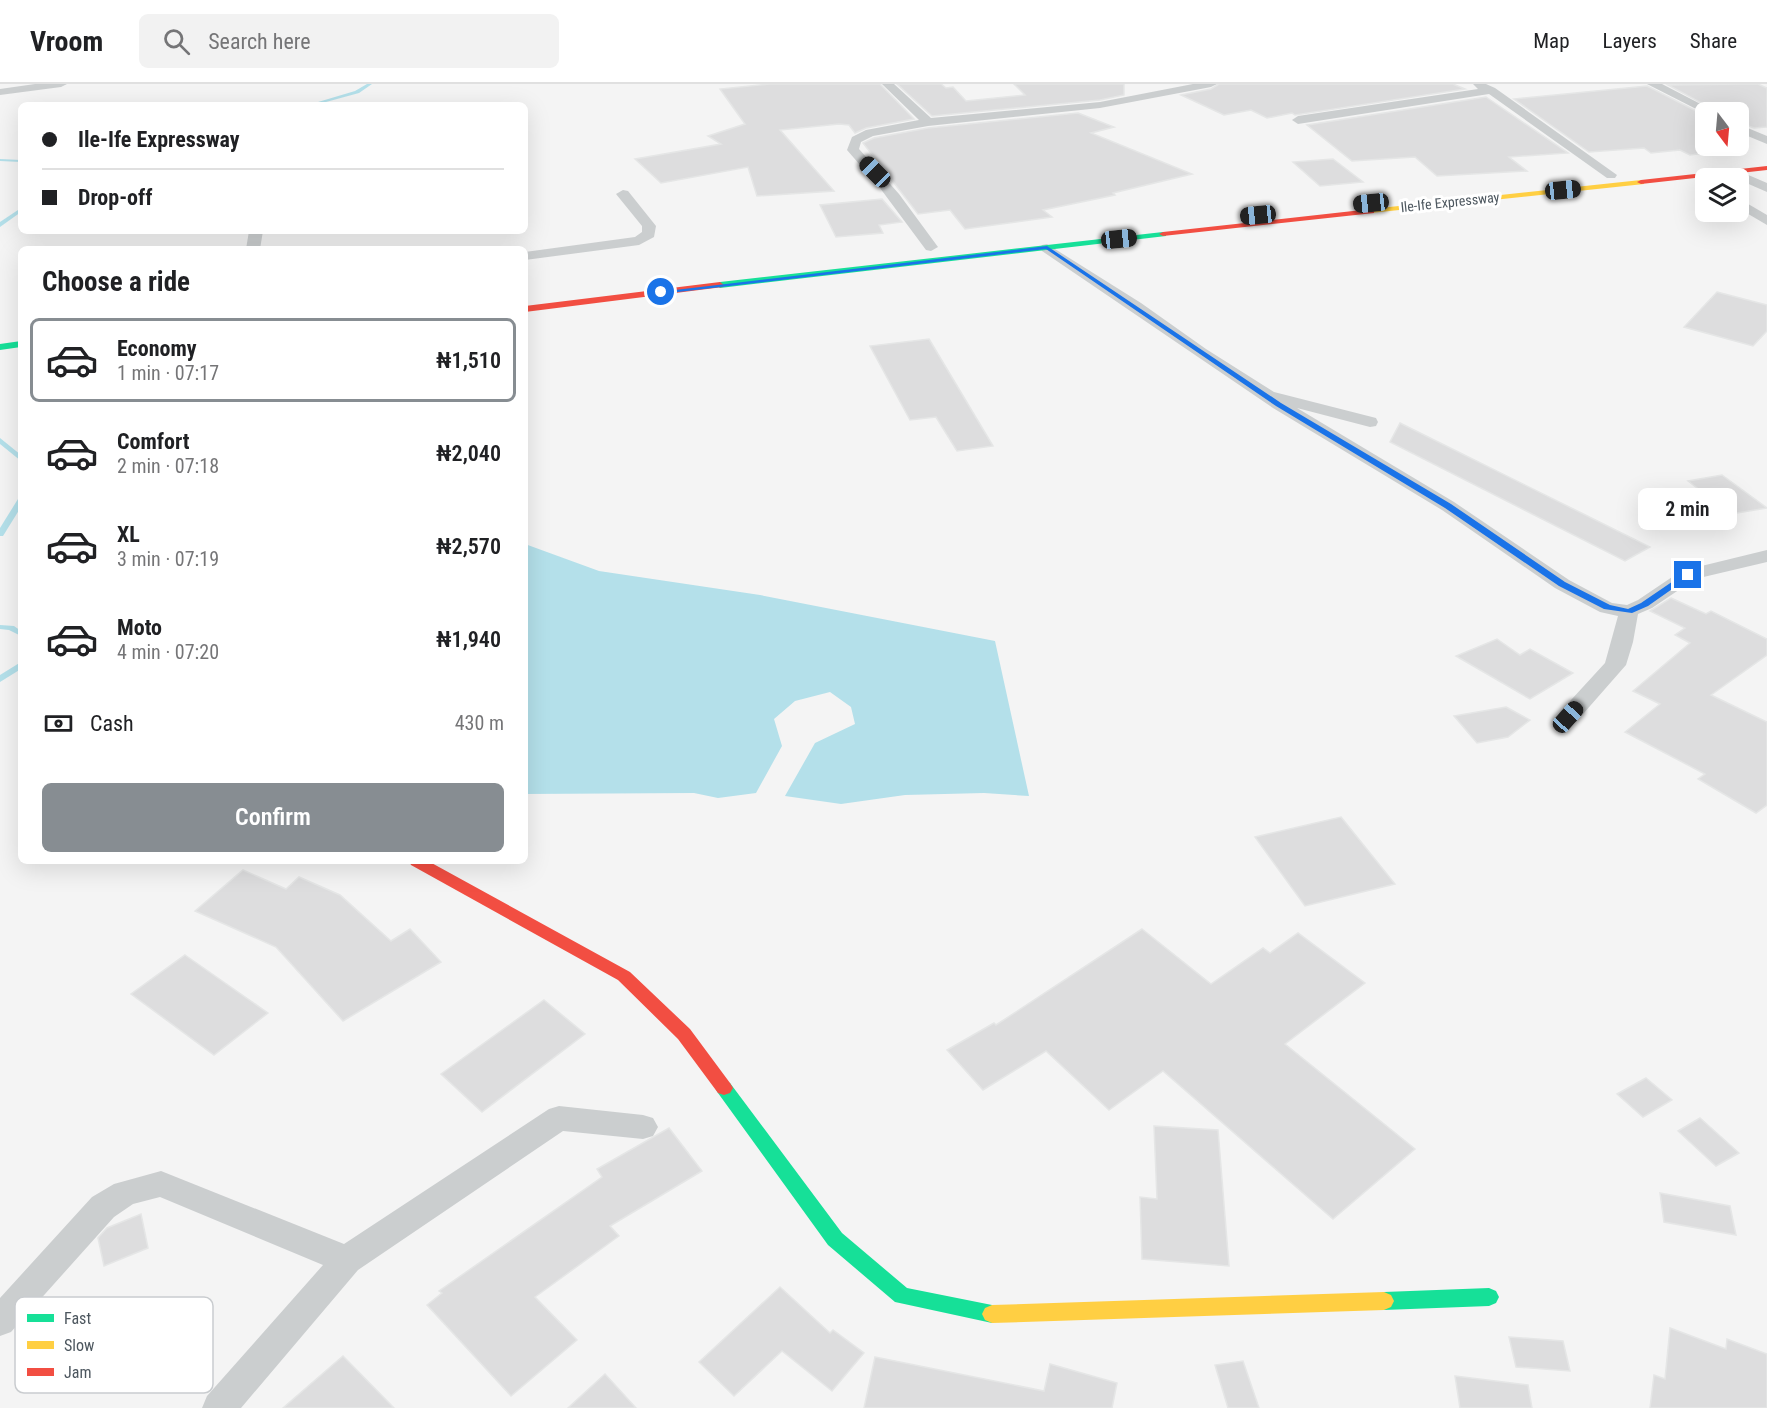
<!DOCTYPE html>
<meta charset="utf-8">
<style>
:root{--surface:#fff;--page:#f2f2f2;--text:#202124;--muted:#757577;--line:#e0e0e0;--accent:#878d92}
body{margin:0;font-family:"Roboto Condensed",sans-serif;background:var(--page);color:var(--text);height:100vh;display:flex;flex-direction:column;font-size:22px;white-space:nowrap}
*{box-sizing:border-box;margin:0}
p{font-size:20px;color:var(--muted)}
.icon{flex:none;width:33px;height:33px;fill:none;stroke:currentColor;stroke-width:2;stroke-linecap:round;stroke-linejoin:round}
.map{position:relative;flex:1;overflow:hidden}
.sheet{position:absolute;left:18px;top:162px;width:510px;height:618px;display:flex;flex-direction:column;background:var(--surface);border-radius:9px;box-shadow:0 6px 24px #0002}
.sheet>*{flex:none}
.top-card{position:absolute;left:18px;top:18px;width:510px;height:132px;border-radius:9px;box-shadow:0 6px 24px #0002;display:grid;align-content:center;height:132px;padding:0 24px;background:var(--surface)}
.needle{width:39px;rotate:164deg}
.fabs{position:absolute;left:1695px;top:18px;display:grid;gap:12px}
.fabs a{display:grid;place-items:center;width:54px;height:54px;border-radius:9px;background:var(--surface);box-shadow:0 6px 24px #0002;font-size:30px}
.end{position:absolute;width:27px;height:27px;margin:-14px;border:8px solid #1a73e8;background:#fff;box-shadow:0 0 0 3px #fff}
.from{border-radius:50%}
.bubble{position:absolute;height:42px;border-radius:9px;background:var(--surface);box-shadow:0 6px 24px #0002;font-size:20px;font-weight:600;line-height:42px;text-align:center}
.car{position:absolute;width:18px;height:36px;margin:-18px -9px;border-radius:8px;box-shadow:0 0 4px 2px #0007;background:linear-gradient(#222 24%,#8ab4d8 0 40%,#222 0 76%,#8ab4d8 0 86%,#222 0)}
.top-card b{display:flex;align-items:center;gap:21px;height:57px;font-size:22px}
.top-card b+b{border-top:2px solid var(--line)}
.top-card i{width:15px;height:15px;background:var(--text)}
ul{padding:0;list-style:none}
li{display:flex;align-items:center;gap:18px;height:84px;margin:0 12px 9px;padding:0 12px;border:3px solid transparent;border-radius:9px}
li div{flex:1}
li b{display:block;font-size:22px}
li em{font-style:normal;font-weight:600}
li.active{border-color:var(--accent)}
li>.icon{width:54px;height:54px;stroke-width:1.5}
h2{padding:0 24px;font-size:27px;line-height:72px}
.pay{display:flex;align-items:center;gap:15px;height:66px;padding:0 24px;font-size:22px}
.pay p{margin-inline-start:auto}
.button{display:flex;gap:12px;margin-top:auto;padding:12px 24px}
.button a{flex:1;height:69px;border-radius:9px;background:var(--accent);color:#fff;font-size:24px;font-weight:600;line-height:69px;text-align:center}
header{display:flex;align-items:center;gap:36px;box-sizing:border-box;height:84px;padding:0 30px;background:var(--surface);border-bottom:2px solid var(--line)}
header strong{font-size:28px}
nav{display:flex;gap:33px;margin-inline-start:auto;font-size:21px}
.search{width:420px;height:54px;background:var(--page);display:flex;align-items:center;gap:15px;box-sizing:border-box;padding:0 21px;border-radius:9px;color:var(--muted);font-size:22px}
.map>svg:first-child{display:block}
.water{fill:#b4e0ea}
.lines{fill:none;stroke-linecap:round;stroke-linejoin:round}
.stream{fill:#b4e0ea;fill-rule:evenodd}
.building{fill:#ddddde;stroke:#e5e6e6;stroke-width:1.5}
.street{fill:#cbcecf;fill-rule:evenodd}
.fast{fill:#16e098;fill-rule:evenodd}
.slow{fill:#ffcf43;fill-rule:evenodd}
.jam{fill:#f24e42;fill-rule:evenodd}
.route{fill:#1a73e8}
.labels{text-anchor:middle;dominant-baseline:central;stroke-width:6;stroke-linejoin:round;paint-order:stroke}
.far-street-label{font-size:14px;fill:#4c565e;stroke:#fff}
.key{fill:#fff;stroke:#c9cccf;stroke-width:1.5}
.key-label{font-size:16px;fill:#4c565e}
</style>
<header>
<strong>Vroom</strong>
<div class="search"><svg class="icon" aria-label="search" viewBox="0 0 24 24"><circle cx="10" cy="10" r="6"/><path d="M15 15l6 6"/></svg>Search here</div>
<nav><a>Map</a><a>Layers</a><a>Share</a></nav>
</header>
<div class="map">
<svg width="1767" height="1324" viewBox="0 0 1767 1324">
<rect width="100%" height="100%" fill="#f4f4f4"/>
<!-- water -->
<path class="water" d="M525 460 599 487 760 511 995 557 1029 712 984 709 905 711 841 720 785 712 815 659 855 640 851 623 830 608 795 617 774 635 782 662 756 709 718 714 694 709 525 710Z"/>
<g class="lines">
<!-- stream -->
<g class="stream">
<path d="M367 0H372L359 9 315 21H308L355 7Z"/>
<path d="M0 75 21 76V78L0 77Z"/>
<path d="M21 124V128L0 143V138Z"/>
<path d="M0 354 21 371V377L0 360Z"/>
<path d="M18 415H21V423L3 452H0V444Z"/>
<path d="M0 541 14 542 21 547V552L9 546 0 545Z"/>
<path d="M21 578V585L0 598V591Z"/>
</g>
</g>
<!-- building -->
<g class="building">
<path d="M770 0H880L914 35 866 44 855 49 849 41 839 40 780 46 834 107 757 112 748 83 661 99 635 75 721 60 708 52 745 40 720 5Z"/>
<path d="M897 0H941L946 4 953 3 966 17 1025 11 1014 0H1124V11L1100 16 932 32Z"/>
<path d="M1219 0H1453L1465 5 1295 31 1292 29 1267 34 1251 26 1224 31 1181 11 1211 5Z"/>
<path d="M1740 0H1758L1767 4V43L1754 44 1738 38V28H1718L1668 1Z"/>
<path d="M1647 2 1706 32V48H1703L1706 50V62H1730L1738 65 1690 71 1680 66 1651 69 1644 64 1589 68 1514 15Z"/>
<path d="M1486 13 1568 69 1509 73 1527 87 1437 92 1415 73 1352 77 1307 41Z"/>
<path d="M1078 29 1114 43 1091 49 1192 90 1113 109 1115 111 1043 126 1052 133 965 145 950 126 918 130 863 59 874 54 928 44Z"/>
<path d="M1333 75 1363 98 1320 102 1293 78Z"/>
<path d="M882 115 902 138 879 141 883 149 836 153 820 121Z"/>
<path d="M1717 208 1767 221V247L1753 262 1684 243Z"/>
<path d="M929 255 993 362 957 367 936 333 910 336 870 262Z"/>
<path d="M1400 339 1650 463 1625 477 1390 358Z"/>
<path d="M1722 391 1767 424 1731 430 1688 397Z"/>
<path d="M1671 514 1706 530 1711 527 1767 555V571L1711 611 1767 638V721L1756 729 1698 695 1705 690 1625 648 1660 620 1633 607 1690 559 1675 551 1685 544 1650 527Z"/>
<path d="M1497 555 1520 571 1530 565 1573 589 1530 615 1456 572Z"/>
<path d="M1506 623 1530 636 1508 653 1477 659 1454 632Z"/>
<path d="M1341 733 1395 800 1305 822 1255 753Z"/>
<path d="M243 786 286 805 299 793 340 811 391 857 410 845 441 878 343 937 276 863 195 827Z"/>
<path d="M1142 845 1211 900 1263 864 1270 869 1298 849 1365 899 1285 960 1415 1065 1333 1135 1163 987 1109 1026 1046 967 983 1006 947 966 994 939 996 941Z"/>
<path d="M185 871 268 929 214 971 131 910Z"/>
<path d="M544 916 585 950 482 1028 441 990Z"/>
<path d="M1646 994 1672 1016 1643 1033 1617 1010Z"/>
<path d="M1700 1034 1739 1069 1716 1082 1678 1047Z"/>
<path d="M1154 1042 1218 1046 1229 1182 1142 1175 1140 1113 1157 1115Z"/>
<path d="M669 1044 702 1087 610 1142 619 1152 535 1213 577 1256 511 1312 427 1221 442 1209 439 1207 602 1093 597 1085Z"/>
<path d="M1660 1109 1730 1122 1736 1151 1664 1138Z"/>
<path d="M141 1130 148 1164 104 1182 98 1154 107 1144Z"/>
<path d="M780 1203 830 1249 833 1246 864 1269 832 1307 782 1267 734 1312 699 1278Z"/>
<path d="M1670 1244 1726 1265 1727 1255 1767 1270V1324H1650L1654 1291 1665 1295Z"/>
<path d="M1509 1253 1563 1257 1570 1287 1516 1283Z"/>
<path d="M343 1272 394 1324H283Z"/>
<path d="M875 1273 1044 1307 1050 1280 1117 1299 1112 1324H864Z"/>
<path d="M1243 1277 1259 1324H1228L1215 1281Z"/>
<path d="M605 1290 636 1324H568Z"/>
<path d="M1455 1292 1528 1301 1532 1324H1460Z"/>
</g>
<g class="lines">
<!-- street -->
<g class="street">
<path d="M35 0H67L61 3 0 11V5Z"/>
<path d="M882 0H894L931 34 1100 18 1193 0H1217L1211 3 1100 24 928 42 873 52 861 58 859 65 899 110 938 163 931 167 926 166 880 104 847 66 852 53 866 46 919 36Z"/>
<path d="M1473 0H1486L1495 4 1617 91 1615 94H1607L1489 10 1298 40 1292 36 1298 32 1478 5Z"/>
<path d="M1647 0H1662L1716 28 1706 30Z"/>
<path d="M1738 40 1767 52V60L1738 48Z"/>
<path d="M1732 84 1767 99V108L1728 91 1726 88 1728 85Z"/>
<path d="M623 106 628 107 656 142 654 153 639 161 525 176V168L635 153 642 148V142L616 110Z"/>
<path d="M1738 114 1767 131V141L1738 124Z"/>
<path d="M249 147H263L260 165H246Z"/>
<path d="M1047 160 1141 219 1206 265 1274 308 1376 334 1378 338 1376 342 1370 343 1297 324 1454 418 1569 496 1612 519 1627 521 1638 516 1681 487 1767 466V478L1695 495 1652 524 1638 530 1633 558 1626 581 1576 638 1568 640 1560 638 1557 633 1560 628 1605 579 1618 532 1600 528 1555 504 1442 426 1273 324 1042 167 1040 164 1042 161Z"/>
<path d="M559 1022 643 1031 653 1034 658 1043 653 1052 643 1055 563 1047 358 1186 241 1324H202L207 1312 323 1181 160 1113 133 1120 114 1133 11 1248 0 1252V1214L92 1113 114 1100 161 1087 344 1160 549 1025Z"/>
</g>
<!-- fast -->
<g class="fast">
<path d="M1163 148H1166V152L720 204 716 201 720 198Z"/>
<path d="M21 257V263L0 266V260Z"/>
<path d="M724 997 730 999 842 1149 907 1204 992 1221 999 1224 1002 1230 999 1236 992 1239 895 1218 828 1161 718 1009 715 1004 718 999Z"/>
<path d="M1489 1204 1496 1207 1499 1213 1496 1219 1489 1222 1384 1226 1377 1223 1374 1217 1377 1211 1384 1208Z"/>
</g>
<!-- slow -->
<g class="slow">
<path d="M1641 96H1644V100L1371 129 1367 127 1371 125Z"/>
<path d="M1384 1208 1391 1211 1394 1217 1391 1223 1384 1226 992 1239 985 1236 982 1230 985 1224 992 1221Z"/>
</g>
<!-- jam -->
<g class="jam">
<path d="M1767 82V86L1641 100 1637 98 1641 96Z"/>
<path d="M1371 125H1374V129L1163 152 1159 150 1163 148Z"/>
<path d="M720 198 724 201 723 203 525 228V222Z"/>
<path d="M409 777H428L630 888 690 945 730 999 733 1004 730 1009 724 1011 718 1009 678 955 618 896 411 781Z"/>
</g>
</g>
<!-- route -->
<path class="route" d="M1047 162 1281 319 1451 420 1565 498 1610 521 1628 525 1641 519 1685 489 1692 491 1648 522 1632 529 1604 525 1559 502 1445 424 1276 322 1046 165 661 210 658 208Z"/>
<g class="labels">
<!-- far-street labels -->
<g class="far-street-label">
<text transform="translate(1450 118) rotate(-6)">Ile-Ife Expressway</text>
</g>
</g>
<!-- legend -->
<rect x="15" y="1213" width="198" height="96" rx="9" class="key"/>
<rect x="27" y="1230" width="27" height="8" fill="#16e098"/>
<rect x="27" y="1257" width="27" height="8" fill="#ffcf43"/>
<rect x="27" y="1284" width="27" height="8" fill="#f24e42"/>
<g class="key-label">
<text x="64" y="1240">Fast</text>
<text x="64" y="1267">Slow</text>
<text x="64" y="1294">Jam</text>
</g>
</svg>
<div class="fabs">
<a><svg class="needle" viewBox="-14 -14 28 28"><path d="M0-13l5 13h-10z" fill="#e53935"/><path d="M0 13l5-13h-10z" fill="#757577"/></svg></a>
<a><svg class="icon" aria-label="layers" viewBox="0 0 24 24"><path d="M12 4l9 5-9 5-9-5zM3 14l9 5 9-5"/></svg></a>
</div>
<i class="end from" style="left:661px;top:208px"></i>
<i class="end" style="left:1688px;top:491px"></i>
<div class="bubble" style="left:1638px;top:404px;width:99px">2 min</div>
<i class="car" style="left:875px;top:88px;rotate:315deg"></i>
<i class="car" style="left:1563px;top:106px;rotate:84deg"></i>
<i class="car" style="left:1371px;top:119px;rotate:264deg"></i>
<i class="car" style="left:1258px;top:131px;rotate:264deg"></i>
<i class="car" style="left:1119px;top:155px;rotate:84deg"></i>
<i class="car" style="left:1568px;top:633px;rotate:42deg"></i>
<div class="top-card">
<b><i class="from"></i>Ile-Ife Expressway</b>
<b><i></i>Drop-off</b>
</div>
<section class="sheet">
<h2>Choose a ride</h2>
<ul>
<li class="active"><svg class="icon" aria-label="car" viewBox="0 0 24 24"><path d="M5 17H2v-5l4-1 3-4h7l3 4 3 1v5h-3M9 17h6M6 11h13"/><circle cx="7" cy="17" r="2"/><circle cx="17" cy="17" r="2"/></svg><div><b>Economy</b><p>1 min · 07:17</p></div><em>₦1,510</em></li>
<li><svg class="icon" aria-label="car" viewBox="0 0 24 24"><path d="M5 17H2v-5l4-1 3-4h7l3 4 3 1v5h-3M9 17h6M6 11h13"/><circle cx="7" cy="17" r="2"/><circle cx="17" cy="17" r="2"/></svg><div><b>Comfort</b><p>2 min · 07:18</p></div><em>₦2,040</em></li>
<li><svg class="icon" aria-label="car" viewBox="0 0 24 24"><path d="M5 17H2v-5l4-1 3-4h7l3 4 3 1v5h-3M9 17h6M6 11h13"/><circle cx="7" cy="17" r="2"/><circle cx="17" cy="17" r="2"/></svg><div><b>XL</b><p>3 min · 07:19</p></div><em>₦2,570</em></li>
<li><svg class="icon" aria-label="car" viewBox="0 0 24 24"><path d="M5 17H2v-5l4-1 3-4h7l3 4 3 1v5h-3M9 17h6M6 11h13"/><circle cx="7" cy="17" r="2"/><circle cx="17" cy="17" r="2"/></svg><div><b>Moto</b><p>4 min · 07:20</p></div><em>₦1,940</em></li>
</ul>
<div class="pay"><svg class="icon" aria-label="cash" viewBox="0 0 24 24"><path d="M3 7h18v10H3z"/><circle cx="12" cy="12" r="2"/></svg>Cash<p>430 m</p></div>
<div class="button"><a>Confirm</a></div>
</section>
</div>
